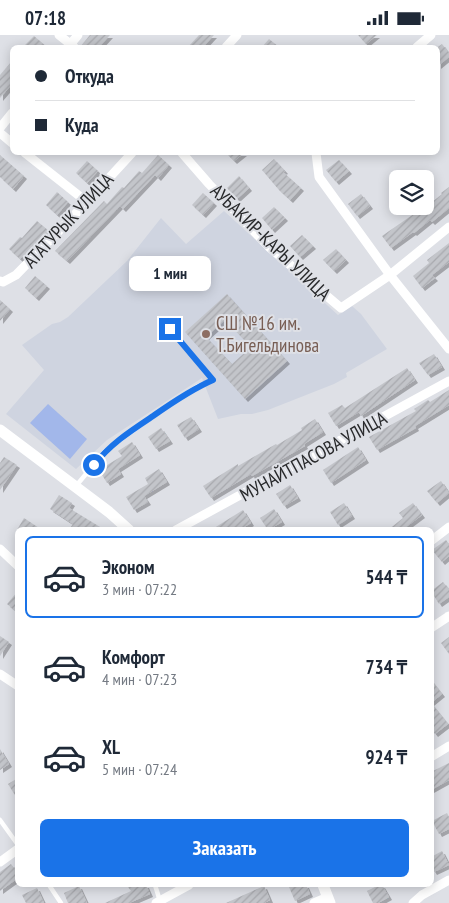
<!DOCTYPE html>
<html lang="ru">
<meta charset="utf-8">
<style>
:root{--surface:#fff;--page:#f6f6f7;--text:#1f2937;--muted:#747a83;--line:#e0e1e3;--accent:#1a73e8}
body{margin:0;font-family:"PT Sans Narrow",sans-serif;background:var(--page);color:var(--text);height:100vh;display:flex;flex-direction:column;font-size:19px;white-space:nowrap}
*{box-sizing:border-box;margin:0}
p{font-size:16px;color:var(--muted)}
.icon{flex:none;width:28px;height:28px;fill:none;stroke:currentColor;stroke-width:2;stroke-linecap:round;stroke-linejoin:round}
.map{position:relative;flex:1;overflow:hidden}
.details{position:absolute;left:15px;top:492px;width:419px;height:360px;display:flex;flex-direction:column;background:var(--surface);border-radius:8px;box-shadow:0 2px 12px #0003}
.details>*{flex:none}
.hud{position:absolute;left:10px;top:10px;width:430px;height:110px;border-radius:8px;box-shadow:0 2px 12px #0003;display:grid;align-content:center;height:110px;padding:0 25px;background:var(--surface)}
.buttons{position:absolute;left:389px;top:135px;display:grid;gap:10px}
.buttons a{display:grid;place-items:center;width:45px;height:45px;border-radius:8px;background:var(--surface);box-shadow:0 2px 12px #0003;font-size:25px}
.end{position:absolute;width:22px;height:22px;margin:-11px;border:6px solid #1a73e8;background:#fff;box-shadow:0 0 0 2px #fff}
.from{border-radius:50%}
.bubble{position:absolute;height:35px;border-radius:8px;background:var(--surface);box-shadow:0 2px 12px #0003;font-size:16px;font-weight:700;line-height:35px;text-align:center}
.hud b{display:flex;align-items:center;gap:18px;height:48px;font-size:19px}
.hud b+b{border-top:1px solid var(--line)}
.hud i{width:12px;height:12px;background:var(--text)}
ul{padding:9px 0 0;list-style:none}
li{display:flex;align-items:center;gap:15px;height:82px;margin:0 10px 8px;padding:0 15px;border:2px solid transparent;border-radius:8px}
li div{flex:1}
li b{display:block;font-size:19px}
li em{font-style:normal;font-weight:700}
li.current{border-color:var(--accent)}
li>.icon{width:45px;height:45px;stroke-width:1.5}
.primary-button{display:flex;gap:10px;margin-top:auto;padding:10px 25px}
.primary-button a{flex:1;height:58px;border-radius:8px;background:var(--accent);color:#fff;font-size:20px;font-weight:700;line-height:58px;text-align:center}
.status{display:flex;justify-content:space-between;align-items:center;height:35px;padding:0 25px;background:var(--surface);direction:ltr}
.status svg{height:14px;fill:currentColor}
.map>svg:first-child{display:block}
.built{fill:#cfd4e0}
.garden{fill:#a2b7ea}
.building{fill:url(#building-hatch);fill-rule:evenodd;filter:url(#shadow)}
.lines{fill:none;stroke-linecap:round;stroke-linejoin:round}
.service{stroke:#fff;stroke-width:4.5}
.minor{stroke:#fff;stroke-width:9}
.tertiary{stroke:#fff;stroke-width:11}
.route{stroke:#1a73e8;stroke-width:6}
.education-dot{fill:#8d6e63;stroke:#dee0e6;stroke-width:2}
.labels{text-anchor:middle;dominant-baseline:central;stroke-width:4;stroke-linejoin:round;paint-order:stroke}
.street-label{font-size:19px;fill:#28292b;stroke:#dee0e6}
.education-label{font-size:19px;fill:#785e54;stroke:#dee0e6;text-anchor:start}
</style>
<div class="status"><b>07:18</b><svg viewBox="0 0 49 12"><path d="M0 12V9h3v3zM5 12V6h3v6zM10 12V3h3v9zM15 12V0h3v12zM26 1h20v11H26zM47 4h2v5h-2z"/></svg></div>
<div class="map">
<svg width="449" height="868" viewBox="0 0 449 868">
<defs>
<pattern id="building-hatch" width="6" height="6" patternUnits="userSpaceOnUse" patternTransform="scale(1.25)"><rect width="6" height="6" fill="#c3c5ca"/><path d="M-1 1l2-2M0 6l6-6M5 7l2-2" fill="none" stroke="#a8a9ae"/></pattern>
<filter id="shadow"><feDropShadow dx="3" dy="3" stdDeviation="0" flood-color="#0004"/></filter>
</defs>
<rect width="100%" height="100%" fill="#dee0e6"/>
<!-- built -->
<path class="built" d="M224 176 338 280 352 271 361 279 387 314 346 338 347 342 334 349 268 375 252 379H241L218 384 202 343 107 405 76 434 6 379 44 335 22 310 52 289 60 287 68 282 127 226 161 183 186 209Z"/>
<!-- garden -->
<path class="garden" d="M48 369 87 404 70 424 30 388Z"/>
<!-- building -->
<g class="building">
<path d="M90 0H110L99 12H80Z"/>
<path d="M199 0H214L203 12H188Z"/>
<path d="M358 0H377L366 9Z"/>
<path d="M34 1 47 12H23Z"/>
<path d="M269 4 279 12H262Z"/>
<path d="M442 9 449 18V22L438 31V12Z"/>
<path d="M12 26V49L0 63V40Z"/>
<path d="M226 118H244L234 126Z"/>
<path d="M0 120 24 141 13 154 0 142Z"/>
<path d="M158 120 169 130 158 143 155 140 123 174 120 171 67 226 55 216 104 166 107 169 122 152 124 153 139 136 142 138Z"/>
<path d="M274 124 285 136 283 137 301 153 290 165 279 155 262 135Z"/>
<path d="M339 125 349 136 336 147 326 135Z"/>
<path d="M87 126 98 136 87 148 76 138Z"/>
<path d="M239 141 249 153 237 164 227 153Z"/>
<path d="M449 152V173L432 187 430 185 414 198 413 197 391 213 382 201 418 176 419 178 442 159 441 158Z"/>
<path d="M57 157 68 167 57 180 46 170Z"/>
<path d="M203 158 214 168 203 180 192 170Z"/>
<path d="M361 159 370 171 357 181 348 169Z"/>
<path d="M274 172 285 183 272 195 262 183Z"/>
<path d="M37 186 49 196 20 224 9 214 20 202 22 203Z"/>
<path d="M302 200 313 211 300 222 290 211Z"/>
<path d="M449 208V227L432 240 435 243 422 253 413 241 429 228 427 225Z"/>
<path d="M336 214 346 225 334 236 323 225Z"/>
<path d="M35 241 47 251 36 263 25 253Z"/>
<path d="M227 259 287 326 245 364 185 297ZM225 285 251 312 232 329 206 302Z"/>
<path d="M0 265 10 274 0 286Z"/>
<path d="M434 319 442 332 428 340 419 328Z"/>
<path d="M407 333 415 345 361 381 359 377 336 391 328 378 342 370 345 373Z"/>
<path d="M449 355V370L415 391 416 393 377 415 369 402 416 376 414 374 428 365 430 367Z"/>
<path d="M191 382 199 394 185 403 177 390Z"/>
<path d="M315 384 323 397 304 409 305 411 252 441 251 439 211 463 203 451 238 429V431L276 409 277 410 302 395 301 393Z"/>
<path d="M161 393 170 406 156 414 148 402Z"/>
<path d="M132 407 140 420 118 434 121 439 107 448 99 435 122 421 118 416Z"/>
<path d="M358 412 366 425 331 448 323 435Z"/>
<path d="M4 422 17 430 0 455V428Z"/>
<path d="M159 434 167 447 144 461 148 467 134 475 126 462 148 449 145 443Z"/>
<path d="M441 446 449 458 437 468 427 456Z"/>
<path d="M290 450 298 463 284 471 276 459Z"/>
<path d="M59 460 72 468 69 473 105 495H74L70 493 73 489 50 474Z"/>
<path d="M344 468 352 481 338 490 330 477Z"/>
<path d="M413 468 422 480 402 495H388L403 483 399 478Z"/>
<path d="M274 474 282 487 268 495 260 483Z"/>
<path d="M243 475 251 488 239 495H211Z"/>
<path d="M24 483 42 495H17Z"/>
<path d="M446 505 449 509V521L442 527 432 515Z"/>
<path d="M443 547 449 554V562L439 569 431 556Z"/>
<path d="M18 556V578L7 569Z"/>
<path d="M0 601 9 607 0 621Z"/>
<path d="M449 602V619L441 608Z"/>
<path d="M431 645 442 659 431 668 448 689 435 699 431 694Z"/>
<path d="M0 714 9 729 0 735Z"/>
<path d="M449 728V745L431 755V737Z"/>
<path d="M18 743V765L8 749Z"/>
<path d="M447 778 449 782V794L439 799 432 786Z"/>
<path d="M442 816 449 830 434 837 431 832V822Z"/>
<path d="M11 829 18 838V843L0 856V837Z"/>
<path d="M132 850H146L150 859 129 868H105L131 856 128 852Z"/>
<path d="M293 850H306L310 859 295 866 289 852Z"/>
<path d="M379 850H382L389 862 378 868H373L367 856Z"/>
<path d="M79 851 87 868H68L64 858Z"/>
<path d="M264 851 270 865 264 868H226Z"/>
<path d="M37 853 44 868H26L22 860Z"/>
</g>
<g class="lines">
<!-- service -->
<g class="service">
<path d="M76 451 105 416 166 372 198 351 213 345 171 294"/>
<path d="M0 785 18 810"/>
<path d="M49 850 61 868"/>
<path d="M155 850 160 866"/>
</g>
<!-- minor -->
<g class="minor">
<path d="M59 0 74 12"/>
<path d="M68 12 78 0"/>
<path d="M226 12 237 0"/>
<path d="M417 12 431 0"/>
<path d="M0 93 12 78"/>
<path d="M0 98 12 108"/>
<path d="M25 118 87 167"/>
<path d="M182 118 209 149 269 212 341 273 390 240 449 192"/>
<path d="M316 118 319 142 390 240 449 314"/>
<path d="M0 246 3 247 16 240 87 167 132 118"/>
<path d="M176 495 449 346"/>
<path d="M431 506 449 492"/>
<path d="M0 514 18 531"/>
<path d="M431 593 449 581"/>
<path d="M0 639 18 651"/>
<path d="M431 722 449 711"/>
<path d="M0 827 18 814"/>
<path d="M156 868 189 850"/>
<path d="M314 868 328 862"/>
<path d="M413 868 422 860 449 845"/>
</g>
<!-- tertiary -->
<g class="tertiary">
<path d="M0 395 109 477 129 495"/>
<path d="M323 850 330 868"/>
</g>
</g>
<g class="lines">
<!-- route -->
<path class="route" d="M94 430C110 409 132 395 153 381 173 367 192 354 213 345L170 294"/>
</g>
<!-- markers -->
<circle class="education-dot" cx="206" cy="299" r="5"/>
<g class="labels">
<!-- street labels -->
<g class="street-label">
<text transform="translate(68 185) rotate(-47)">АТАТУРЫК УЛИЦА</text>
<text transform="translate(271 207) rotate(44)">АУБАКИР-КАРЫ УЛИЦА</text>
<text transform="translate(313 421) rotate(-29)">МУНАЙТПАСОВА УЛИЦА</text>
</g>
<!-- education labels -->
<g class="education-label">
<text x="216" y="288">СШ №16 им.<tspan x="216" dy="22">Т.Бигельдинова</tspan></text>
</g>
</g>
</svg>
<div class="buttons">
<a><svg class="icon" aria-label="layers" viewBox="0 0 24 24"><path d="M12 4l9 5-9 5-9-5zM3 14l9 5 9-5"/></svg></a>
</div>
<i class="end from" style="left:94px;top:430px"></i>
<i class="end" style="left:170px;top:294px"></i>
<div class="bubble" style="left:129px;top:221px;width:82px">1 мин</div>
<div class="hud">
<b><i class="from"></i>Откуда</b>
<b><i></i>Куда</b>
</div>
<section class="details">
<ul>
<li class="current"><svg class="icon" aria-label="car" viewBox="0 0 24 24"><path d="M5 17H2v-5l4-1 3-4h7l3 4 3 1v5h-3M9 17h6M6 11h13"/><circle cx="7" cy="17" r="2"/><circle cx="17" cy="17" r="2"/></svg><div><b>Эконом</b><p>3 мин · 07:22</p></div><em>544 ₸</em></li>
<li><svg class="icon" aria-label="car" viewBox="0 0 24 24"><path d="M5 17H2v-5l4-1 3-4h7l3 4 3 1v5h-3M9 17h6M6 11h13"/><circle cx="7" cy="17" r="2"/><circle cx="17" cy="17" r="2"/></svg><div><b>Комфорт</b><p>4 мин · 07:23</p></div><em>734 ₸</em></li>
<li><svg class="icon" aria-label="car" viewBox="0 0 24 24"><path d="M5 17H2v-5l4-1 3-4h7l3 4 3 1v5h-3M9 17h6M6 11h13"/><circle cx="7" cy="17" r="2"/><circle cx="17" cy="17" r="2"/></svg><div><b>XL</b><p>5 мин · 07:24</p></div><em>924 ₸</em></li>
</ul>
<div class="primary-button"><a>Заказать</a></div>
</section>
</div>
